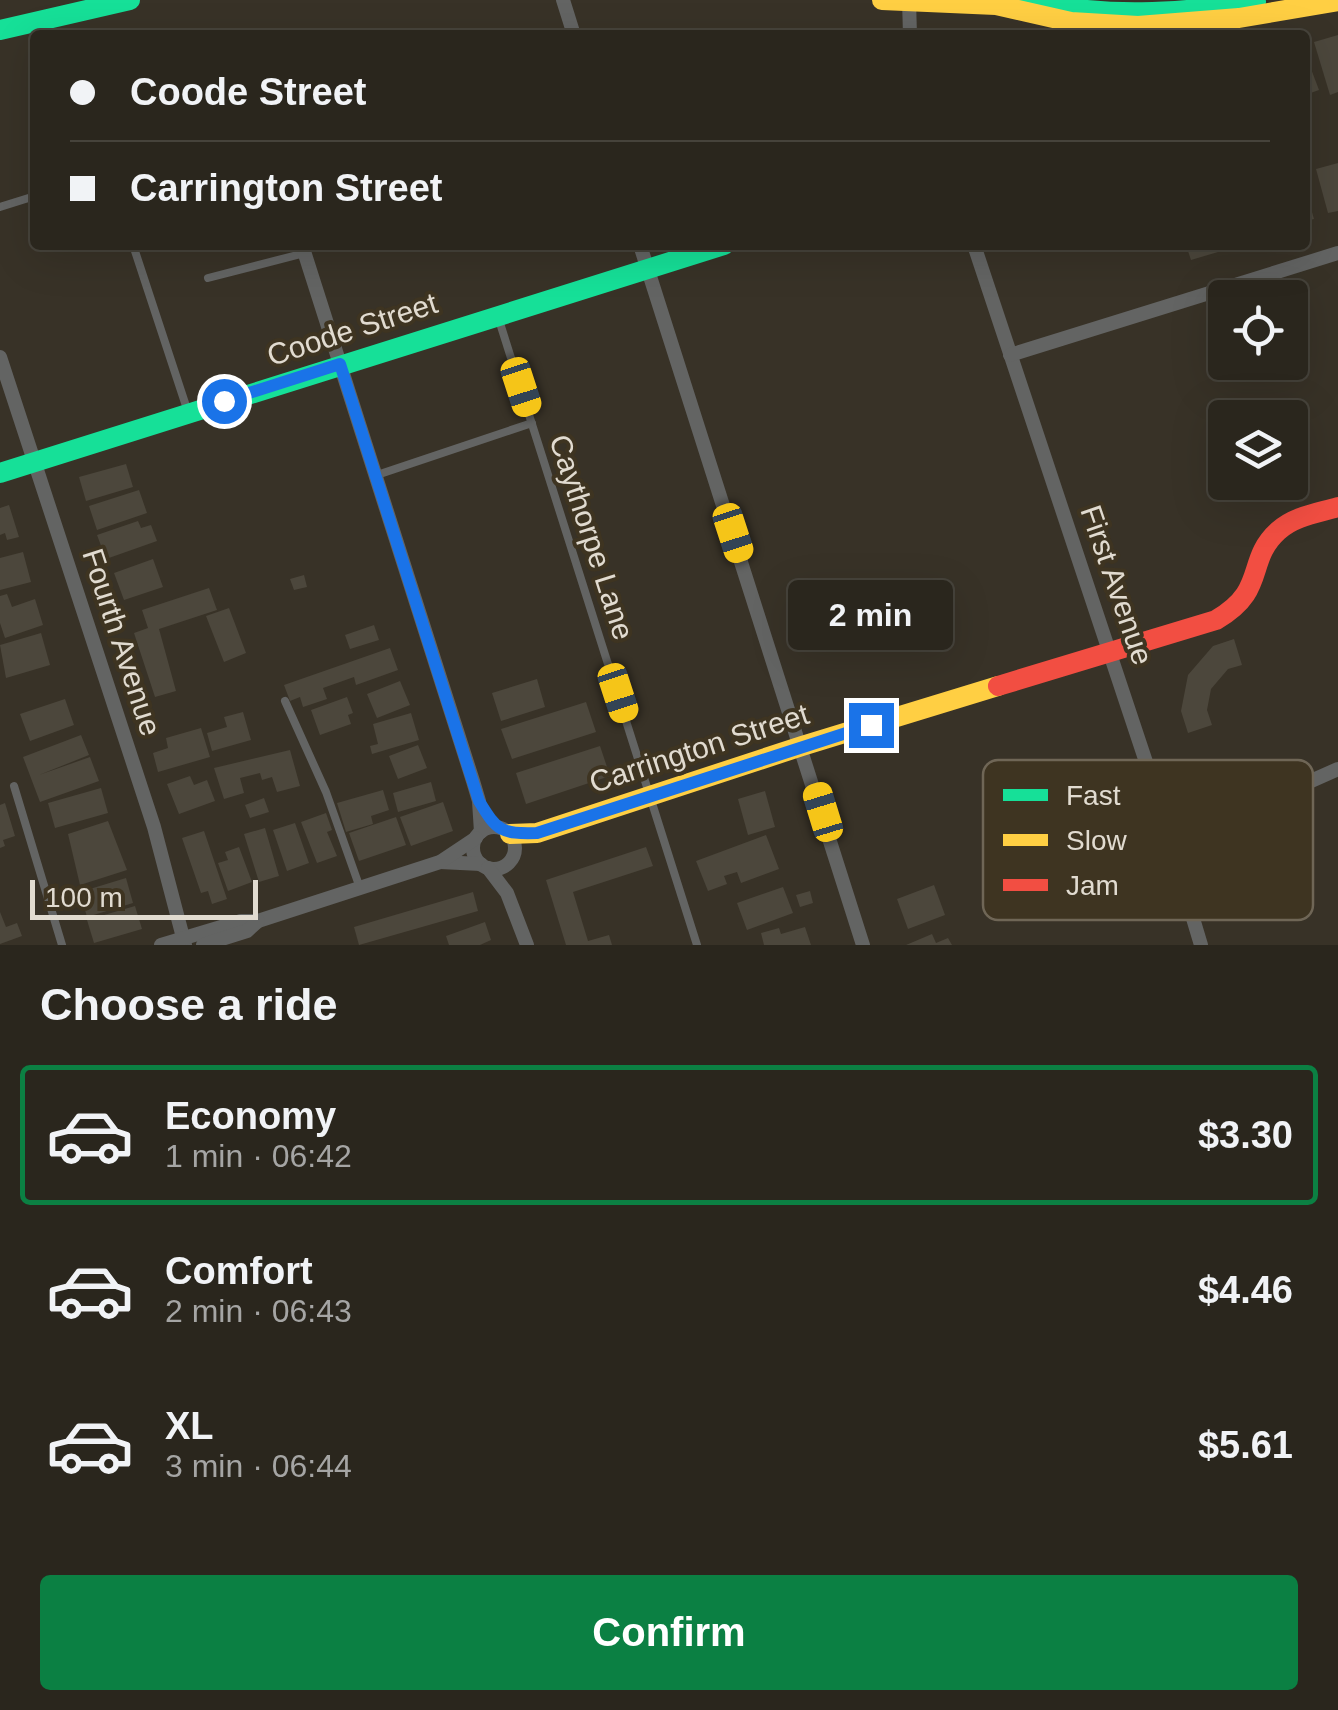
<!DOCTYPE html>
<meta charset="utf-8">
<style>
:root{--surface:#2a261d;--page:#36322a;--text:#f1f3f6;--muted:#a5a5a4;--line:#46433b;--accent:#0b8043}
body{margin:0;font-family:Arial,sans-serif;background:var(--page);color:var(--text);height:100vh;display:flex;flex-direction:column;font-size:38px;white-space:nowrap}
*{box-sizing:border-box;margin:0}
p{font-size:32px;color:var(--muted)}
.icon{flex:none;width:55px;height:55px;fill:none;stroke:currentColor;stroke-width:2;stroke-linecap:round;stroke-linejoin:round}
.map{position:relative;height:945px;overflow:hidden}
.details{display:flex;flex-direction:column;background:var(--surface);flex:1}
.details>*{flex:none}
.banner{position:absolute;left:30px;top:30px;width:1280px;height:220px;border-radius:10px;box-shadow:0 10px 40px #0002,0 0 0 2px var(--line);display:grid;align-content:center;height:220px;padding:0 40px;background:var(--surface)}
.tools{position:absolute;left:1208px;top:280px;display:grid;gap:20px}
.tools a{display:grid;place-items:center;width:100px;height:100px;border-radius:10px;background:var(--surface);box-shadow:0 10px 40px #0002,0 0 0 2px var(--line);font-size:50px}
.scale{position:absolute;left:30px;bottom:25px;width:228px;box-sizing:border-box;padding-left:10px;border:5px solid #e1dbd0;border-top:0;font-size:28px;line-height:35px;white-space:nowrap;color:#e1dbd0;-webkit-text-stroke:8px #3e3421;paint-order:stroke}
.end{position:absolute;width:45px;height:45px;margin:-22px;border:12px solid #1a73e8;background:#fff;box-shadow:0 0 0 5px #fff}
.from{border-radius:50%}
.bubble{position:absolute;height:70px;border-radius:10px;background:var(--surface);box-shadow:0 10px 40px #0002,0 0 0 2px var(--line);font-size:32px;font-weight:700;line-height:70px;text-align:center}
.car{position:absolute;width:30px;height:60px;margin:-30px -15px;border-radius:12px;box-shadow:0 0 8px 2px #0007;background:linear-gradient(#f5c518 24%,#345 0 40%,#f5c518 0 76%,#345 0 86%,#f5c518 0)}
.banner b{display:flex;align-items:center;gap:35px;height:95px;font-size:38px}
.banner b+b{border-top:2px solid var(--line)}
.banner i{width:25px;height:25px;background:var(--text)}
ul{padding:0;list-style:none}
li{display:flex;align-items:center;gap:30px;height:140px;margin:0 20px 15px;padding:0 20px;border:5px solid transparent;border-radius:10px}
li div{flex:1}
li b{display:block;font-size:38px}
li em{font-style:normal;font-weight:700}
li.selected{border-color:var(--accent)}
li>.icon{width:90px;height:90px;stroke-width:1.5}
h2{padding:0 40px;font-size:45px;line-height:120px}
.primary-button{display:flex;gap:20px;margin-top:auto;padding:20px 40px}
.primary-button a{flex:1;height:115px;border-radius:10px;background:var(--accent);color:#fff;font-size:40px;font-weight:700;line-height:115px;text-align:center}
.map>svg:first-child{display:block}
.building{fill:#4c473c}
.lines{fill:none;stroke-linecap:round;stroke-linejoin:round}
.lane{stroke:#636463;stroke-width:8}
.street{stroke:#636463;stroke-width:14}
.fast{stroke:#16e098;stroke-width:20}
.slow{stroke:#ffcf43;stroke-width:20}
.jam{stroke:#f24e42;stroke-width:20}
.route{stroke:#1a73e8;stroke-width:12}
.labels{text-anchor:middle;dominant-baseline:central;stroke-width:8;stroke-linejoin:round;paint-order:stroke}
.street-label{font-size:30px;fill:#e1dbd0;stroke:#3e3421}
.key{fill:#3e3421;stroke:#6f6656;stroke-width:2.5}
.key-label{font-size:28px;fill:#e1dbd0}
</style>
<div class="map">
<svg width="1338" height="945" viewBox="0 0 1338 945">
<rect width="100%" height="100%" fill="#383227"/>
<!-- building -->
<g class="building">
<path d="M1338 35V92L1330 95 1314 42Z"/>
<path d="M1305 53 1319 90 1305 95Z"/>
<path d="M1338 163V211L1328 213 1316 169Z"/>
<path d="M1305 188 1314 219 1305 221Z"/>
<path d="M1186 245H1216L1218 252 1191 260Z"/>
<path d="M126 464 133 487 86 501 79 477Z"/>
<path d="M139 490 147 513 97 530 89 506Z"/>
<path d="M9 505 19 537 7 540 5 533 0 535V508Z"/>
<path d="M138 521 141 528 151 525 157 541 106 559 97 535Z"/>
<path d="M23 552 31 582 0 590V558Z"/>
<path d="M153 559 163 587 124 600 114 573Z"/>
<path d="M304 575 307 587 294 590 290 579Z"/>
<path d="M209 588 217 610 159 629 176 691 155 697 134 633 148 628 142 610Z"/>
<path d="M7 594 12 607 35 599 43 625 5 638 0 623V596Z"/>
<path d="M229 608 246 653 224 662 206 616Z"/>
<path d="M374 625 379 640 350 649 345 635Z"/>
<path d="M41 633 50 665 6 678 0 645Z"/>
<path d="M1234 639 1242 665 1228 669 1211 689 1207 710 1212 725 1188 733 1181 711 1188 675 1213 646Z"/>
<path d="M390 648 398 670 356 685 354 677 323 688 327 699 303 707 300 697 290 701 284 685Z"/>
<path d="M537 679 545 707 501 721 492 693Z"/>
<path d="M400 681 410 705 377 718 367 694Z"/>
<path d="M347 697 353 713 348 715 351 724 320 735 311 710Z"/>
<path d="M65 699 74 725 30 741 20 714Z"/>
<path d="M586 702 596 732 512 759 501 729Z"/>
<path d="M243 712 251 740 212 751 207 733 227 727 224 717Z"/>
<path d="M411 713 419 740 372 754 370 746 378 744 373 724Z"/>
<path d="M201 728 210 757 158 772 153 753 168 748 166 738Z"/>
<path d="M81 735 89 755 39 775 90 757 99 781 40 802 23 757Z"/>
<path d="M418 745 427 768 398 779 389 756Z"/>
<path d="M600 746 610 776 526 804 516 773Z"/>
<path d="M290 750 300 786 277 792 272 777 262 780 260 773 240 778 244 793 224 799 214 768Z"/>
<path d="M190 776 194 785 207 780 215 801 179 814 167 784Z"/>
<path d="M431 782 436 801 398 812 393 793Z"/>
<path d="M101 788 108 813 55 828 48 803Z"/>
<path d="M383 790 389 810 371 816 373 824 346 832 337 803Z"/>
<path d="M765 791 775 827 748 835 738 799Z"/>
<path d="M264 798 269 812 250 818 245 805Z"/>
<path d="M443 802 453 831 411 846 400 817Z"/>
<path d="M5 803 15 836 3 840 5 846 0 848V805Z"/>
<path d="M326 813 332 830 327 832 337 856 317 863 301 822Z"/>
<path d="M396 817 406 845 359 861 349 833Z"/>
<path d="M108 821 127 870 80 885 68 834Z"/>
<path d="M295 823 309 863 287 871 273 830Z"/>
<path d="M265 828 279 876 259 882 244 834Z"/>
<path d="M204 831 227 899 212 904 208 891 201 893 182 838Z"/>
<path d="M766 835 779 869 741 883 737 872 724 876 727 884 708 891 696 861Z"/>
<path d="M239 847 252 882 228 891 218 863 228 860 225 852Z"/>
<path d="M646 847 653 866 573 892 588 941 609 935 612 945H566L546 880Z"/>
<path d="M126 878 133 903 87 917 80 892Z"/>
<path d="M934 885 945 915 908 929 897 899Z"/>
<path d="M783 887 793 913 747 930 737 903Z"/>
<path d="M810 891 813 903 800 907 796 895Z"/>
<path d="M473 892 478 911 359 945 354 927Z"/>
<path d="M135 906 142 929 94 943 87 920Z"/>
<path d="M0 912 6 927 17 923 22 936 0 944Z"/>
<path d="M485 922 491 940 480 945H449L446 936Z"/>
<path d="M805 927 811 945H764L761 933 779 928 781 934Z"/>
<path d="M932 934 936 943 948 938 952 945H906Z"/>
</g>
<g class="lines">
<!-- lane -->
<g class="lane">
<path d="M0 207 35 196"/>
<path d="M133 245 188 412"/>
<path d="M208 278 305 253"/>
<path d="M499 320 697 945"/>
<path d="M377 475 532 423"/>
<path d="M285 701 326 792 360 888"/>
<path d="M14 786 62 945"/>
</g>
<!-- street -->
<g class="street">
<path d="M563 0 574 35"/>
<path d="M909 0 910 35"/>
<path d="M302 245 473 781 479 801 481 832"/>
<path d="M640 245 863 945"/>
<path d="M974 245 1147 765 1201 945"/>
<path d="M1010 355 1338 253"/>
<path d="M0 357 154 827 185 945"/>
<circle cx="494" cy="848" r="21"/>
<path d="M1168 830 1311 781 1338 769"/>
<path d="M440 862 481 864"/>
<path d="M488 868 507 893 527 945"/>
<path d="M161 945 241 921H258L440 862 476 838"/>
<path d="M203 945 247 931 258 921"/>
</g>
<!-- fast -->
<g class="fast">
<path d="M1029 0C1104 19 1180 13 1256 2"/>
<path d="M0 30 130 0"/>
<path d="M0 473 724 245"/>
</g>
<!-- slow -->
<g class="slow">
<path d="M882 0 996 5 1071 22 1138 26 1239 18 1338 1"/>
<path d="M510 834 537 833 802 746 998 686"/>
</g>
<!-- jam -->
<path class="jam" d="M998 686 1216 620C1268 590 1245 561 1278 531 1294 516 1318 513 1338 507"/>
</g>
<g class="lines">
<!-- route -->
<path class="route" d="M224 401 340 364 479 801C497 831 501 834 537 833L871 725"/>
</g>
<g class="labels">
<!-- street labels -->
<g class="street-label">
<text transform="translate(352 329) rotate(-18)">Coode Street</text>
<text transform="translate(592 537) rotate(72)">Caythorpe Lane</text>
<text transform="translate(1117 585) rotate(71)">First Avenue</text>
<text transform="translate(122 642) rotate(72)">Fourth Avenue</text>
<text transform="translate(699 748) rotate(-18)">Carrington Street</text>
</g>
</g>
<!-- legend -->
<rect x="983" y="760" width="330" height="160" rx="15" class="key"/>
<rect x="1003" y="789" width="45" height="12" fill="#16e098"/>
<rect x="1003" y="834" width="45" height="12" fill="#ffcf43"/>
<rect x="1003" y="879" width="45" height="12" fill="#f24e42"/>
<g class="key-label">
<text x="1066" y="805">Fast</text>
<text x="1066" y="850">Slow</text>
<text x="1066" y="895">Jam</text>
</g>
</svg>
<div class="tools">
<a><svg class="icon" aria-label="locate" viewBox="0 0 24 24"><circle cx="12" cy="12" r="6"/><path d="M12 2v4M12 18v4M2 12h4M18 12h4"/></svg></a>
<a><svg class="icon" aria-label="layers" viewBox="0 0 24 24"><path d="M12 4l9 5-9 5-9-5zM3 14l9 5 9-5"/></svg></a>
</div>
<div class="scale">100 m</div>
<i class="end from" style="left:224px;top:401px"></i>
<i class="end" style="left:871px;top:725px"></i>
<div class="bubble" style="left:788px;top:580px;width:165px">2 min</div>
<i class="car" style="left:521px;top:387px;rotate:162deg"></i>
<i class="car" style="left:733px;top:533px;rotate:162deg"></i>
<i class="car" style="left:618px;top:693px;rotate:162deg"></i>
<i class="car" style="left:823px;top:812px;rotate:343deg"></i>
<div class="banner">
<b><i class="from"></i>Coode Street</b>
<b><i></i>Carrington Street</b>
</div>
</div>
<section class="details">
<h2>Choose a ride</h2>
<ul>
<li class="selected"><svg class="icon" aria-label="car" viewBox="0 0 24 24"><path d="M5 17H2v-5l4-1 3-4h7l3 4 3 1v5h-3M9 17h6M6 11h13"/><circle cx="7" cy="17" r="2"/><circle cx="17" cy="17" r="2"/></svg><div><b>Economy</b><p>1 min · 06:42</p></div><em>$3.30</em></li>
<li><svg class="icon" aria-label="car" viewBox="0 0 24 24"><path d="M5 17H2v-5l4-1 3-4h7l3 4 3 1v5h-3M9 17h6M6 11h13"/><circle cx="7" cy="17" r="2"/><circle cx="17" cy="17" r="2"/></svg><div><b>Comfort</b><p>2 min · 06:43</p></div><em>$4.46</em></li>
<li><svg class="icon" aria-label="car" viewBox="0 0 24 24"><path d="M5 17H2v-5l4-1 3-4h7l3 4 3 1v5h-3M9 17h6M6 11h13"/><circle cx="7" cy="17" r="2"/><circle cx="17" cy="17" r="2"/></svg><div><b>XL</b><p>3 min · 06:44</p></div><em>$5.61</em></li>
</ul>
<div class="primary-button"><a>Confirm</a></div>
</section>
